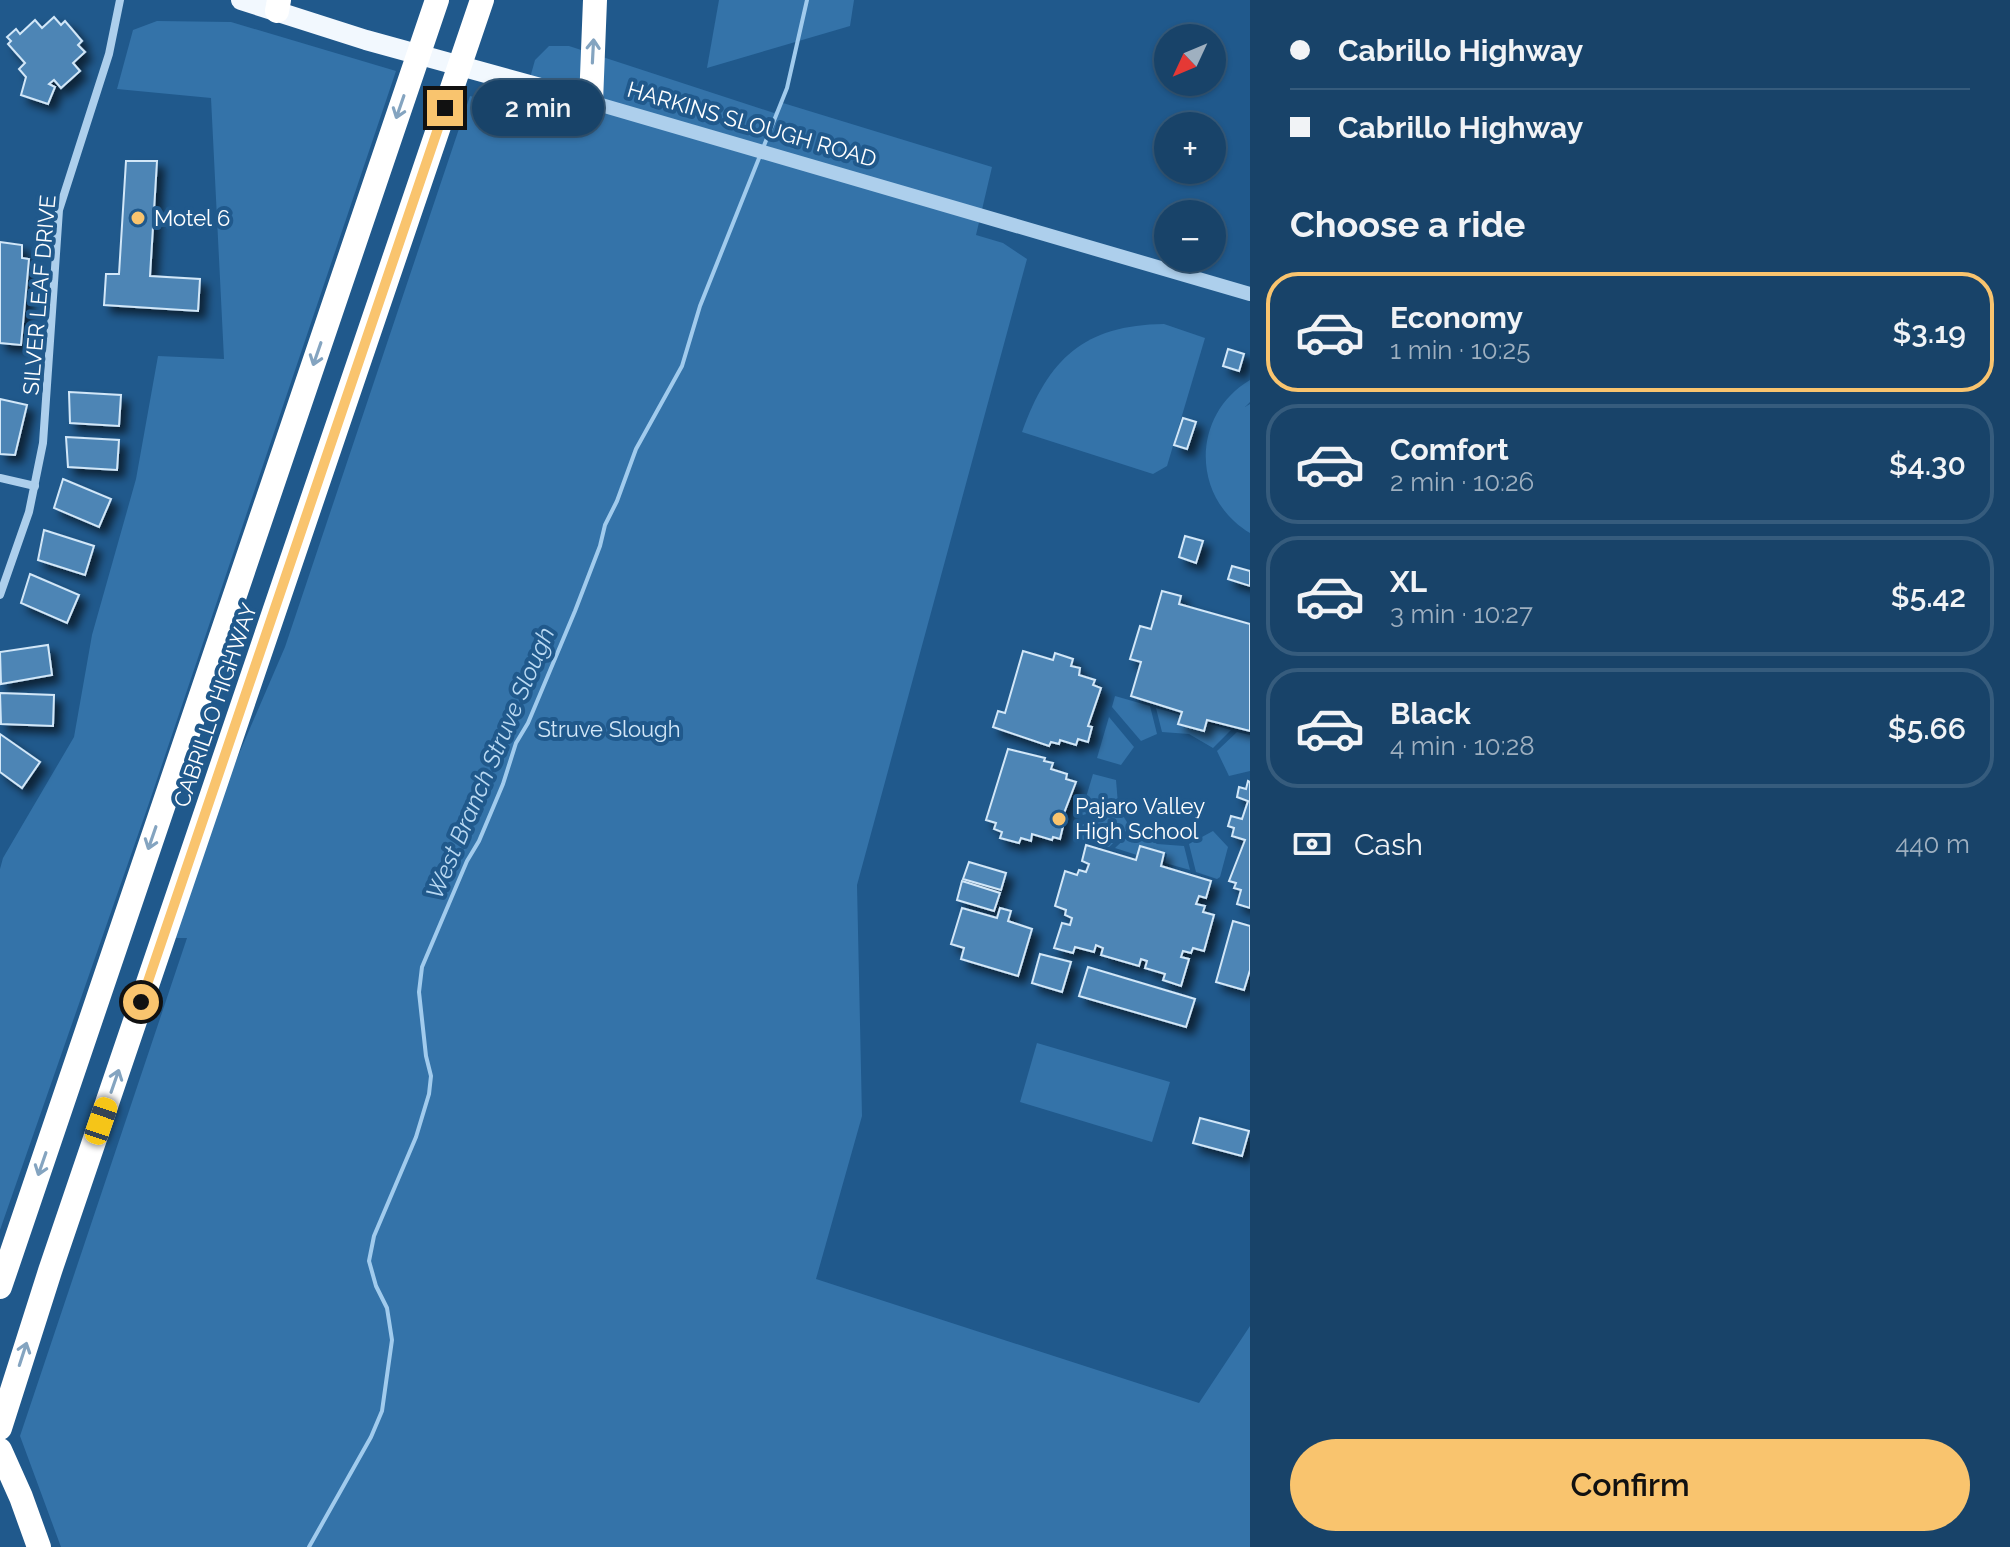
<!DOCTYPE html>
<meta charset="utf-8">
<style>
:root{--surface:#184369;--page:#214a6f;--text:#f1f3f6;--muted:#9fb0c0;--line:#365c7d;--accent:#f9c46e}
body{margin:0;font-family:Raleway,sans-serif;background:var(--page);color:var(--text);height:100vh;display:flex;flex-direction:column;font-size:30px;white-space:nowrap}
*{box-sizing:border-box;margin:0}
p{font-size:26px;color:var(--muted)}
.icon{flex:none;width:44px;height:44px;fill:none;stroke:currentColor;stroke-width:2;stroke-linecap:round;stroke-linejoin:round}
.map{position:relative;flex:1;overflow:hidden}
.panel{display:flex;flex-direction:column;background:var(--surface);width:760px}
.panel>*{flex:none}
.top-card{display:grid;align-content:center;height:176px;padding:0 40px;background:var(--surface)}
.needle{width:52px;rotate:226deg}
.fabs{position:absolute;left:1154px;top:24px;display:grid;gap:16px}
.fabs a{display:grid;place-items:center;width:72px;height:72px;border-radius:50%;background:var(--surface);box-shadow:0 2px 6px #0004,0 0 0 2px var(--line);font-size:40px}
.end{position:absolute;width:36px;height:36px;margin:-18px;border:10px solid #f9c46e;background:#111;box-shadow:0 0 0 4px #111}
.from{border-radius:50%}
.bubble{position:absolute;height:56px;border-radius:28px;background:var(--surface);box-shadow:0 2px 6px #0004,0 0 0 2px var(--line);font-size:26px;font-weight:600;line-height:56px;text-align:center}
.car{position:absolute;width:24px;height:48px;margin:-24px -12px;border-radius:10px;box-shadow:0 0 6px 2px #0007;background:linear-gradient(#f5c518 24%,#345 0 40%,#f5c518 0 76%,#345 0 86%,#f5c518 0)}
.top-card b{display:flex;align-items:center;gap:28px;height:76px;font-size:30px}
.top-card b+b{border-top:2px solid var(--line)}
.top-card i{width:20px;height:20px;background:var(--text)}
ul{padding:0;list-style:none}
li{display:flex;align-items:center;gap:24px;height:120px;margin:0 16px 12px;padding:0 24px;border:4px solid var(--line);border-radius:32px}
li div{flex:1}
li b{display:block;font-size:30px}
li em{font-style:normal;font-weight:600}
li.selected{border-color:var(--accent)}
li>.icon{width:72px;height:72px;stroke-width:1.5}
h2{padding:0 40px;font-size:36px;line-height:96px}
.pay{display:flex;align-items:center;gap:20px;height:88px;padding:0 40px;font-size:30px}
.pay p{margin-inline-start:auto}
.action{display:flex;gap:16px;margin-top:auto;padding:16px 40px}
.action a{flex:1;height:92px;border-radius:48px;background:var(--accent);color:#111;font-size:32px;font-weight:600;line-height:92px;text-align:center}
main{display:flex;flex:1;min-height:0}
.map>svg:first-child{display:block}
.green{fill:#3473a9}
.lines{fill:none;stroke-linecap:round;stroke-linejoin:round}
.stream{stroke:#a1cbed;stroke-width:4}
.building{fill:#4d85b5;stroke:#d2e7f8;stroke-width:2;filter:url(#shadow)}
.minor{stroke:#adcfec;stroke-width:8}
.tertiary{stroke:#adcfec;stroke-width:14}
.primary{stroke:#f2f8fe;stroke-width:20}
.motorway{stroke:#fff;stroke-width:24}
.oneway{stroke:#84a4c0}
.route{stroke:#f9c46e;stroke-width:10}
.poi-dot{fill:#f9c46e;stroke:#20598c;stroke-width:3}
.labels{text-anchor:middle;dominant-baseline:central;stroke-width:8;stroke-linejoin:round;paint-order:stroke}
.street-label{font-size:22px;fill:#fff;stroke:#20598c}
.poi-label{font-size:22px;fill:#fff;stroke:#20598c;text-anchor:start}
.park-label{font-size:22px;fill:#d2e7f8;stroke:#20598c}
.water-label{font-size:24px;font-style:italic;fill:#b9d9f3;stroke:#20598c}
</style>
<main>
<div class="map">
<svg width="1250" height="1547" viewBox="0 0 1250 1547">
<defs>
<filter id="shadow"><feDropShadow dx="7" dy="7" stdDeviation="4" flood-color="#0009"/></filter>
</defs>
<rect width="100%" height="100%" fill="#20598c"/>
<!-- green -->
<g class="green">
<path d="M719 0H854L850 26 707 68Z"/>
<path d="M157 21 231 22 396 71 148 806 0 1230V869L3 858 74 737 92 635 136 479 158 356 224 359 211 98 117 89 133 30Z"/>
<path d="M549 46H569L774 113 783 103 992 167 976 235 1003 243 1027 259 857 885 862 1116 816 1279 1199 1403 1250 1326V1547H61L20 1436 187 938H165L198 849 285 647 470 96 521 110 535 60Z"/>
<path d="M1164 324 1205 338 1167 466 1153 474 1022 432C1048 359 1084 325 1164 324Z"/>
<path d="M1250 380V402L1245 407 1250 404V533C1191 498 1191 415 1250 380Z"/>
<path d="M1115 696 1150 706 1157 734 1141 741 1112 707Z"/>
<path d="M1156 708 1181 715 1179 724 1203 731 1206 723 1231 730 1213 748 1189 734 1162 732Z"/>
<path d="M1109 717 1134 747 1121 765 1097 758Z"/>
<path d="M1237 732 1250 735V771L1229 776 1217 751Z"/>
<path d="M1093 774 1116 780 1118 804 1083 815 1081 814Z"/>
<path d="M1120 811 1130 827 1109 847 1074 837 1078 826Z"/>
<path d="M1134 830 1157 844 1184 846 1190 870 1165 863 1167 854 1143 847 1140 856 1115 848Z"/>
<path d="M1213 831 1228 847 1220 877 1217 879 1196 872 1189 844Z"/>
<path d="M1037 1043 1170 1082 1152 1142 1020 1102Z"/>
</g>
<g class="lines">
<!-- stream -->
<path class="stream" d="M309 1547 371 1437 382 1411 392 1340 387 1308 376 1286 369 1261 374 1236 416 1137 429 1094 431 1076 426 1056 419 992 422 967 467 861 479 841 503 784 516 743 528 723 575 611 600 546 605 525 617 501 636 449 682 366 700 306 787 88 807 0"/>
</g>
<!-- building -->
<g class="building">
<path d="M54 17 61 25 65 21 82 41 78 45 85 52 73 63 80 71 61 88 54 80 49 84 55 87 48 104 21 95 26 77 19 69 25 63 8 44 11 41 7 37 16 29 20 34 35 20 42 28Z"/>
<path d="M126 161H157L150 276 200 279 198 311 104 305 106 274H119Z"/>
<path d="M0 242 22 245V258L29 259 21 345 0 343Z"/>
<path d="M1228 349 1244 354 1239 371 1223 366Z"/>
<path d="M69 392 121 395 119 426 70 423Z"/>
<path d="M0 399 27 405 15 455 0 454Z"/>
<path d="M1183 418 1196 422 1187 449 1174 445Z"/>
<path d="M66 437 119 440 117 470 68 467Z"/>
<path d="M63 479 111 499 99 527 54 508Z"/>
<path d="M44 530 94 546 85 575 38 560Z"/>
<path d="M1185 536 1203 541 1196 563 1179 557Z"/>
<path d="M1232 566 1250 571V586L1228 579Z"/>
<path d="M30 574 79 595 67 623 21 603Z"/>
<path d="M1162 591 1181 596 1179 604 1250 624V731L1207 720 1204 731 1178 724 1182 712 1131 696 1141 662 1130 659 1140 626 1151 629Z"/>
<path d="M48 645 52 675 1 684 0 652Z"/>
<path d="M1023 651 1053 660 1055 653 1073 659 1071 666 1080 668 1079 675 1095 680 1093 685 1101 688 1088 726 1092 727 1088 742 1078 739 1076 745 1060 740 1059 744 1051 742 1049 746 993 727 998 711 1005 713Z"/>
<path d="M0 693 54 695 53 726 1 724Z"/>
<path d="M0 734 40 762 22 788 0 772Z"/>
<path d="M1008 749 1045 758 1044 761 1053 763 1051 769 1067 774 1066 779 1076 782 1061 821 1064 822 1060 839 1053 837 1052 840 1032 834 1031 841 1021 838 1019 843 1000 838 1002 832 994 829 996 823 986 820Z"/>
<path d="M1248 781 1250 782V908L1237 904 1241 890 1234 888 1236 883 1229 881 1245 840 1232 836 1234 828 1228 826 1231 816 1242 819 1248 801 1237 797 1239 787 1246 789Z"/>
<path d="M1086 845 1136 860 1140 846 1164 853 1161 866 1211 881 1206 898 1199 896 1196 904 1205 906 1203 912 1214 915 1204 951 1193 948 1191 953 1183 951 1181 957 1189 959 1181 986 1163 980 1165 974 1145 968 1147 961 1141 959 1139 966 1101 955 1103 948 1096 945 1094 952 1075 947 1073 953 1054 948 1062 923 1070 925 1072 918 1065 915 1066 910 1055 906 1065 871 1077 875 1079 870 1086 872 1089 864 1082 861Z"/>
<path d="M969 862 1006 873 1001 890 963 879Z"/>
<path d="M962 881 1000 893 994 911 957 900Z"/>
<path d="M962 908 997 918 1000 908 1011 911 1008 921 1032 929 1018 976 961 959 964 948 951 944Z"/>
<path d="M1233 921 1250 926V970L1244 990 1216 982Z"/>
<path d="M1040 954 1071 962 1062 992 1032 983Z"/>
<path d="M1088 967 1195 999 1186 1027 1079 996Z"/>
<path d="M1200 1118 1249 1131 1242 1156 1193 1143Z"/>
</g>
<g class="lines">
<!-- minor -->
<g class="minor">
<path d="M0 478 35 486"/>
<path d="M0 595 29 512 43 443 59 210 109 54 120 0"/>
</g>
<!-- tertiary -->
<path class="tertiary" d="M591 102 1250 294"/>
<!-- primary -->
<path class="primary" d="M241 0 366 40 591 102"/>
<!-- motorway -->
<g class="motorway">
<path d="M277 11 279 0"/>
<path d="M591 102 595 0"/>
<path d="M0 1287 437 0"/>
<path d="M0 1428 50 1271 482 0"/>
<path d="M0 1450 21 1497 39 1547"/>
</g>
</g>
<!-- one-way arrows -->
<defs><path id="oneway-shaft" d="M-6 0H5M1.5-3L5.5 0L1.5 3" fill="none" stroke-width="1.6" stroke-linecap="round" stroke-linejoin="round" transform="scale(2)"/></defs>
<g class="oneway">
<use href="#oneway-shaft" transform="translate(593 51) rotate(-87)"/>
<use href="#oneway-shaft" transform="translate(400 107) rotate(109)"/>
<use href="#oneway-shaft" transform="translate(317 354) rotate(109)"/>
<use href="#oneway-shaft" transform="translate(152 838) rotate(109)"/>
<use href="#oneway-shaft" transform="translate(115 1081) rotate(-71)"/>
<use href="#oneway-shaft" transform="translate(42 1164) rotate(109)"/>
<use href="#oneway-shaft" transform="translate(23 1354) rotate(-72)"/>
</g>
<g class="lines">
<!-- route -->
<path class="route" d="M141 1002 445 108"/>
</g>
<!-- markers -->
<g class="poi-dot">
<circle cx="138" cy="218" r="8"/>
<circle cx="1059" cy="819" r="8"/>
</g>
<g class="labels">
<!-- street labels -->
<g class="street-label">
<text transform="translate(752 124) rotate(16)">HARKINS SLOUGH ROAD</text>
<text transform="translate(39 295) rotate(-85)">SILVER LEAF DRIVE</text>
<text transform="translate(215 705) rotate(-71)">CABRILLO HIGHWAY</text>
</g>
<!-- poi labels -->
<g class="poi-label">
<text x="154" y="218">Motel 6</text>
<text x="1075" y="806">Pajaro Valley<tspan x="1075" dy="25">High School</tspan></text>
</g>
<!-- park labels -->
<g class="park-label">
<text x="609" y="729">Struve Slough</text>
</g>
<!-- water labels -->
<g class="water-label">
<text transform="translate(490 763) rotate(-67)">West Branch Struve Slough</text>
</g>
</g>
</svg>
<div class="fabs">
<a><svg class="needle" viewBox="-14 -14 28 28"><path d="M0-13l5 13h-10z" fill="#e53935"/><path d="M0 13l5-13h-10z" fill="#9fb0c0"/></svg></a>
<a>+</a>
<a>−</a>
</div>
<i class="end from" style="left:141px;top:1002px"></i>
<i class="end" style="left:445px;top:108px"></i>
<div class="bubble" style="left:472px;top:80px;width:132px">2 min</div>
<i class="car" style="left:101px;top:1121px;rotate:19deg"></i>
</div>
<section class="panel">
<div class="top-card">
<b><i class="from"></i>Cabrillo Highway</b>
<b><i></i>Cabrillo Highway</b>
</div>
<h2>Choose a ride</h2>
<ul>
<li class="selected"><svg class="icon" aria-label="car" viewBox="0 0 24 24"><path d="M5 17H2v-5l4-1 3-4h7l3 4 3 1v5h-3M9 17h6M6 11h13"/><circle cx="7" cy="17" r="2"/><circle cx="17" cy="17" r="2"/></svg><div><b>Economy</b><p>1 min · 10:25</p></div><em>$3.19</em></li>
<li><svg class="icon" aria-label="car" viewBox="0 0 24 24"><path d="M5 17H2v-5l4-1 3-4h7l3 4 3 1v5h-3M9 17h6M6 11h13"/><circle cx="7" cy="17" r="2"/><circle cx="17" cy="17" r="2"/></svg><div><b>Comfort</b><p>2 min · 10:26</p></div><em>$4.30</em></li>
<li><svg class="icon" aria-label="car" viewBox="0 0 24 24"><path d="M5 17H2v-5l4-1 3-4h7l3 4 3 1v5h-3M9 17h6M6 11h13"/><circle cx="7" cy="17" r="2"/><circle cx="17" cy="17" r="2"/></svg><div><b>XL</b><p>3 min · 10:27</p></div><em>$5.42</em></li>
<li><svg class="icon" aria-label="car" viewBox="0 0 24 24"><path d="M5 17H2v-5l4-1 3-4h7l3 4 3 1v5h-3M9 17h6M6 11h13"/><circle cx="7" cy="17" r="2"/><circle cx="17" cy="17" r="2"/></svg><div><b>Black</b><p>4 min · 10:28</p></div><em>$5.66</em></li>
</ul>
<div class="pay"><svg class="icon" aria-label="cash" viewBox="0 0 24 24"><path d="M3 7h18v10H3z"/><circle cx="12" cy="12" r="2"/></svg>Cash<p>440 m</p></div>
<div class="action"><a>Confirm</a></div>
</section>
</main>
